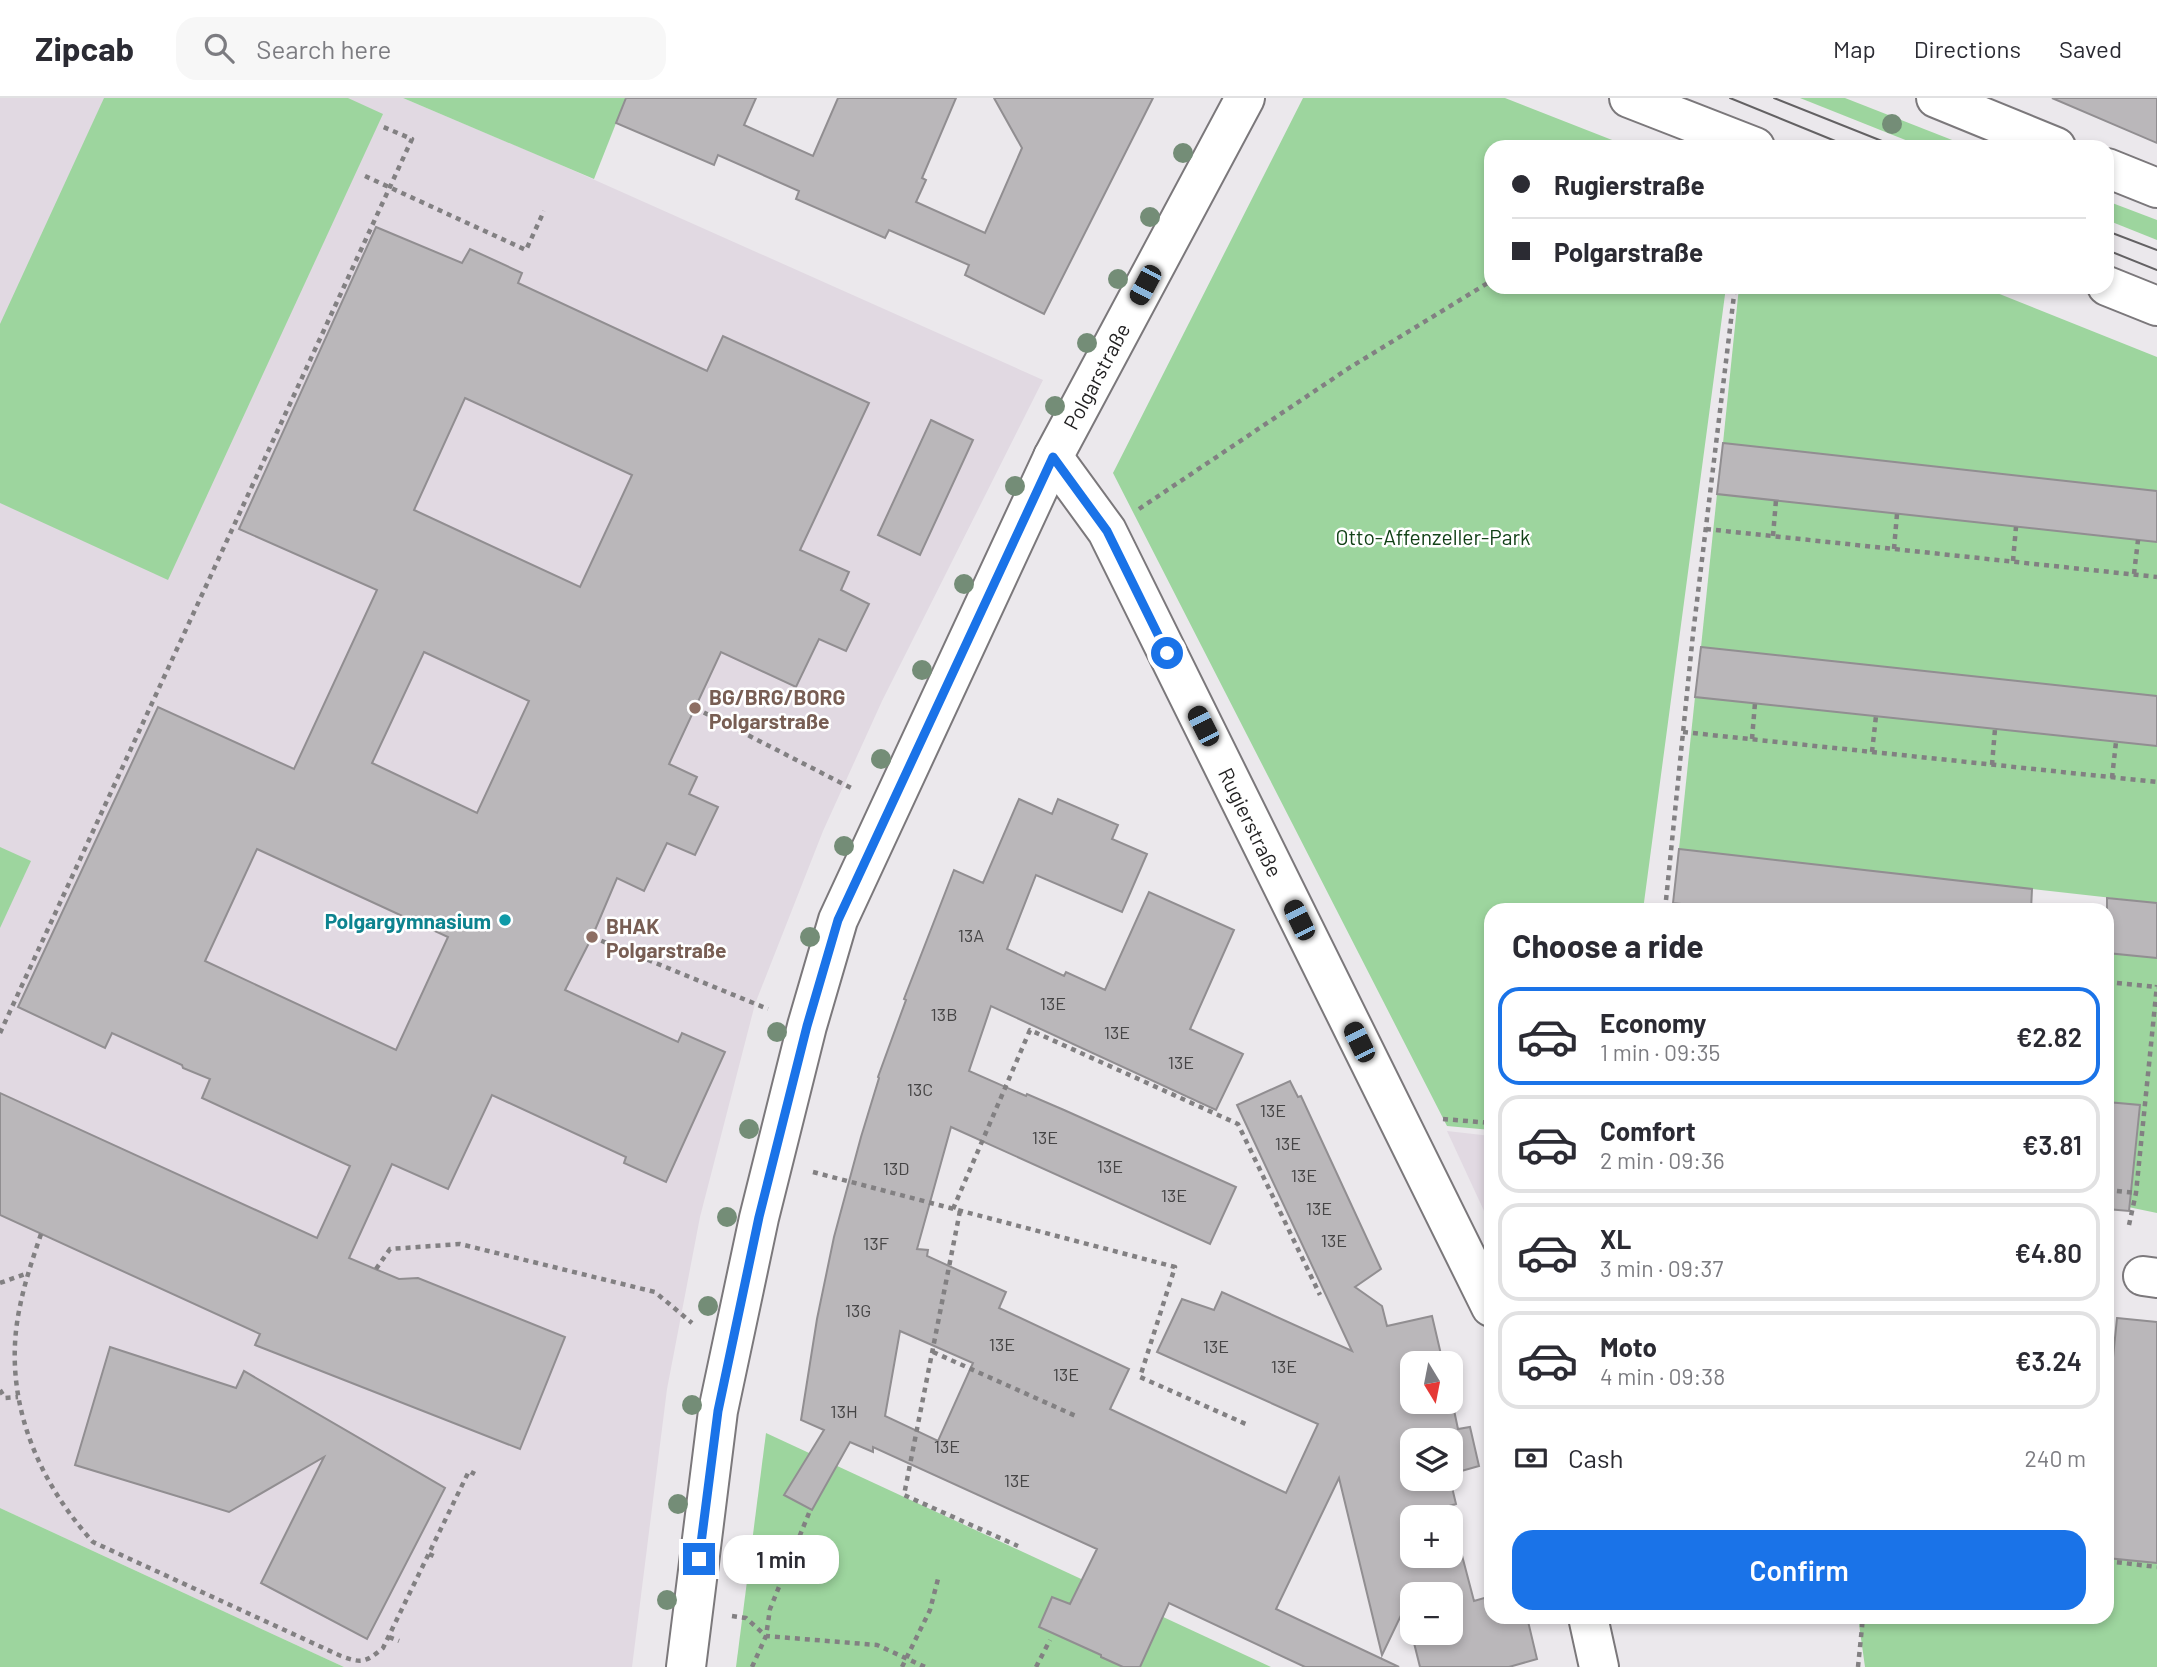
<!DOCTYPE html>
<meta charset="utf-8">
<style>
:root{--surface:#fff;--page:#f7f7f7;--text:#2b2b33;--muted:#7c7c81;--line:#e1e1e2;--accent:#1a73e8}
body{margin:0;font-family:Barlow,sans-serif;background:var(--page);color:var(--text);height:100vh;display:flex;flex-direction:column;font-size:26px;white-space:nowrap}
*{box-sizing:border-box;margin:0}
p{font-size:23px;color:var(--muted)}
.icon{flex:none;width:38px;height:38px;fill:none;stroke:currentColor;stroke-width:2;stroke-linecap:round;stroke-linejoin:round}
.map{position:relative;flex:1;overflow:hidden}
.drawer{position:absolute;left:1484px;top:805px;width:630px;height:721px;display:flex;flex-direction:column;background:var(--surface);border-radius:21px;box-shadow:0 4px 10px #0003}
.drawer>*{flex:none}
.guide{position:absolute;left:1484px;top:42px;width:630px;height:154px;border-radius:21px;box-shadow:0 4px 10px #0003;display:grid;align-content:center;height:154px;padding:0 28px;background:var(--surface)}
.needle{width:46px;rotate:170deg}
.buttons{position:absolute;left:1400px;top:1253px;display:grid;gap:14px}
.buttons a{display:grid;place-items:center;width:63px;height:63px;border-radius:14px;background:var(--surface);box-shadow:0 4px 10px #0003;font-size:35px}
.end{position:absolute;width:32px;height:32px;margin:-16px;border:9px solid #1a73e8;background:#fff;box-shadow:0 0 0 4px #fff}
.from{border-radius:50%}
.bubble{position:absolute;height:49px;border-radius:21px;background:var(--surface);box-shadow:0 4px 10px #0003;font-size:23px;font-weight:600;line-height:49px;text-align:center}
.car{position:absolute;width:21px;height:42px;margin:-21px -10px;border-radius:9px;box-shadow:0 0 5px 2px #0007;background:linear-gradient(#222 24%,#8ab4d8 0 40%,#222 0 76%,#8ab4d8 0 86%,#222 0)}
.guide b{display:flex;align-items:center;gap:24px;height:66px;font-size:26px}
.guide b+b{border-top:2px solid var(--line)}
.guide i{width:18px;height:18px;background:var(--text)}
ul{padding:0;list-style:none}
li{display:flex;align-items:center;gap:21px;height:98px;margin:0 14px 10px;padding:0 14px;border:4px solid var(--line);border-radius:21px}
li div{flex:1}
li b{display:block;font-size:26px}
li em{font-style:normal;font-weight:600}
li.selected{border-color:var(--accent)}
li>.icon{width:63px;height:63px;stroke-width:1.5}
h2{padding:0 28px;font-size:32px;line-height:84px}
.pay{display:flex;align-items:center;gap:18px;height:77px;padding:0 28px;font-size:26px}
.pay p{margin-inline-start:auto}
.primary-button{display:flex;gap:14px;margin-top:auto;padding:14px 28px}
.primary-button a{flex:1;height:80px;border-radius:21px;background:var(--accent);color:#fff;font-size:28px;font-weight:600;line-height:80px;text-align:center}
header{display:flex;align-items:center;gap:42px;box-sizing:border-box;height:98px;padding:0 35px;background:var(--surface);border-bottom:2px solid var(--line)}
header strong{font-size:33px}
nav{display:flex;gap:38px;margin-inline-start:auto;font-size:24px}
.search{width:490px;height:63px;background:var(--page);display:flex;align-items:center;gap:18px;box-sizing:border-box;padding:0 24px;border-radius:21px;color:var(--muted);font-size:26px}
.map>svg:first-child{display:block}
.built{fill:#e1d9e2}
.green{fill:#9dd59e}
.building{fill:#bab7ba;stroke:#918e91;stroke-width:2;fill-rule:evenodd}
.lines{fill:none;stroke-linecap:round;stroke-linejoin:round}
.minor-casing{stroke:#7b787b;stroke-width:42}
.major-casing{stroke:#7b787b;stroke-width:42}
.path{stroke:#828082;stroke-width:4.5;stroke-dasharray:5 5;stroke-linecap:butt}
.minor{stroke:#fff;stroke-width:38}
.major{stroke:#fff;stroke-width:38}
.tram{stroke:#636163;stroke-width:2}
.tree{fill:#748d77}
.route{stroke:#1a73e8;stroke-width:9}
.education-dot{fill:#8d6e63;stroke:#fff;stroke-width:2.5}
.culture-dot{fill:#0f9aa8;stroke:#fff;stroke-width:2.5}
.labels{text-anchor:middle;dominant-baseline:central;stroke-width:5;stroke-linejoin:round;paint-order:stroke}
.number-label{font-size:18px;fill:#464546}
.street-label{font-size:21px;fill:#201f20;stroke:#fff}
.park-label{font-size:21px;fill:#124217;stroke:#fff}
.education-label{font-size:21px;font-weight:bold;fill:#785e54;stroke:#fff;text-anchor:start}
.culture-label{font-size:21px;font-weight:bold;fill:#0d838f;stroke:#fff;text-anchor:end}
</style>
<header>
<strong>Zipcab</strong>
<div class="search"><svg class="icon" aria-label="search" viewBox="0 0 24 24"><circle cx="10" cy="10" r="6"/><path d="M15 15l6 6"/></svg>Search here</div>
<nav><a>Map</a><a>Directions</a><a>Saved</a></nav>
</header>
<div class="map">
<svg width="2157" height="1569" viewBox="0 0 2157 1569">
<rect width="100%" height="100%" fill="#ebe8ec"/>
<!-- built -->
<g class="built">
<path d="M0 0H403L550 62 1043 282 882 603 823 733 755 906 700 1119 667 1291 632 1569H344L0 1410Z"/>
<path d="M1447 1033 1491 1038V1128Z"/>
</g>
<!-- green -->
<g class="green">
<path d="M104 0H348L383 16 168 482 0 405V226Z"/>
<path d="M403 0H626L594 81Z"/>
<path d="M1303 0H1505L1630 49H1491V189H1726L1643 812H1491V1032L1447 1028 1113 375Z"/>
<path d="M1800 0H1845L1970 49H1923Z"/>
<path d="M2107 103 2157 122V142L2107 122Z"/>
<path d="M1739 189H1982L2157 259V393L1723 345Z"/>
<path d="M1717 396 2157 444V598L1701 549Z"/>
<path d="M1695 599 2157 648V805L1679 751Z"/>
<path d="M0 749 31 763 0 830Z"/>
<path d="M2157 845V1115L2109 1105 2139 1007 2107 1004V855L2155 860Z"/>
<path d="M766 1335 1271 1569H736Z"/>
<path d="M0 1410 344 1569H0Z"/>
<path d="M2107 1460 2157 1465V1569H1865L1858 1519H2107Z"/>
</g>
<!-- building -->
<g class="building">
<path d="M626 0H756L744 27 813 58 838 0H956L922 80 926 82 916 104 985 135 1022 50 994 0H1153L1044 216 965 177 969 167 889 132 885 140 796 101 799 93 718 57 714 67 616 25Z"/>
<path d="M2052 0H2157V45Z"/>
<path d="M376 129 462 165 470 151 522 175 518 185 707 273 723 238 869 305 800 452 849 474 841 492 869 506 846 553 819 541 796 589 721 554 669 666 697 679 689 696 718 709 695 757 667 745 644 793 617 780 592 839 565 892 678 944 682 935 725 954 666 1084 624 1065 626 1059 492 997 448 1091 392 1066 349 1160 399 1181 418 1180 565 1239 520 1351 255 1247 260 1236 0 1117V995L317 1140 350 1068 202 1000 210 981 183 970 182 967 112 935 105 950 18 909 158 609 294 671 377 492 239 431ZM465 300 632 377 580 489 414 412ZM424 554 529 603 477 715 372 665ZM257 751 448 839 396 952 205 863Z"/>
<path d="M931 322 973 342 920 457 878 437Z"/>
<path d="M1723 345 2157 393V444L1717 396Z"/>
<path d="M1701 549 2157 598V648L1695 599Z"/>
<path d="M1019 701 1052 716 1058 701 1118 727 1112 741 1147 756 1122 814 1036 777 1007 851 1064 878 1066 874 1105 892 1149 794 1234 832 1190 931 1243 956 1216 1012 991 908 969 973 1026 998 1027 996 1064 1012 1236 1089 1210 1146 951 1029 917 1151 928 1152 927 1158 1006 1194 999 1210 1129 1271 1110 1311 1286 1395 1318 1326 1157 1254 1182 1201 1214 1212 1222 1194 1352 1253 1237 1007 1290 983 1298 999 1301 998 1381 1171 1355 1189 1382 1208 1387 1228 1432 1218 1443 1265H1412V1304H1451V1298L1458 1331 1470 1329 1479 1368 1451 1376V1342H1412V1381H1450L1456 1406 1449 1408 1474 1503 1491 1498V1519H1527L1537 1561 1509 1569H1420L1405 1509 1382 1557 1339 1380 1276 1511 1399 1569H1305L1169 1505 1140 1569H1123L1101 1559V1557L1039 1529 1052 1499 1070 1506 1097 1451 873 1349V1354L850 1344 812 1412 784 1397 824 1332 801 1322 817 1221 834 1139 861 1039 879 980 878 979 906 902 904 901 954 772 983 785ZM900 1233 973 1265 938 1343 885 1318ZM1412 1419H1451V1458H1412ZM1412 1496H1451V1535H1412Z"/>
<path d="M1679 751 2032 791 2031 812H1732L1673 805Z"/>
<path d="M2107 800 2157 805V860L2107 855Z"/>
<path d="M2107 1004 2140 1007 2129 1113 2107 1111Z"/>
<path d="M2117 1220 2157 1224V1465L2107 1460V1319Z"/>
<path d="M110 1249 236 1290 244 1273 445 1390 367 1541 261 1485 324 1359 229 1414 75 1367Z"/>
</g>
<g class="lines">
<!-- minor casing -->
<g class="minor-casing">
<g id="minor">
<path d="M1053 359 1107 433 1491 1209"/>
<path d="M2143 1178 2157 1180"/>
<path d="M1588 1519 1599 1569"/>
<path d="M686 1569 718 1313 759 1120 807 928 838 822 1053 359 1245 0"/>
</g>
</g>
<!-- major casing -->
<g class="major-casing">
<g id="major">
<path d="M1629 0 1755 49"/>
<path d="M1936 0 2056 49"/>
<path d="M2107 70 2157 90"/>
<path d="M2107 188 2157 208"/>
</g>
</g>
<!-- path -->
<g class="path">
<path d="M365 78 526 152 544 113"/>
<path d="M1139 411 1349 270 1491 183"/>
<path d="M1706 431 2157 479"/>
<path d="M1773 438 1776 402"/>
<path d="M1894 451 1897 416"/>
<path d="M2013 463 2016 429"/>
<path d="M2134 476 2138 442"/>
<path d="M695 610 853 691"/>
<path d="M1683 634 2157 684"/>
<path d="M1752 641 1755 605"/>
<path d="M1872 654 1876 618"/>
<path d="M1992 667 1995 631"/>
<path d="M2112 680 2116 644"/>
<path d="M1665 812 1693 536 1735 189"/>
<path d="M592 839 768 911"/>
<path d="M2107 884 2157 889"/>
<path d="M0 935 412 41 381 28"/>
<path d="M1443 1021 1491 1025"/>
<path d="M813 1074 1175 1169 1140 1279 1248 1327"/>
<path d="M2107 1092 2136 1095"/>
<path d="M953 1111 1030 932 1238 1026 1320 1197"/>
<path d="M960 1113 904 1397 1018 1448"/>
<path d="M2129 1127 2136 1095 2157 887"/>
<path d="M41 1136C33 1160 25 1183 20 1208 1 1296 35 1380 93 1444L341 1558C362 1566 366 1564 383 1550L469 1373 475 1376"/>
<path d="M376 1171 390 1151 460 1146 655 1194 692 1225"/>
<path d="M0 1185 28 1175"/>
<path d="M2107 1249 2111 1214"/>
<path d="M933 1254 1078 1319"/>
<path d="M0 1292 5 1300 18 1299"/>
<path d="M429 1456 436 1459"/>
<path d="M2107 1463 2157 1469"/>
<path d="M732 1518 746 1520 766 1538 877 1547 925 1569"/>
<path d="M389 1539 399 1543"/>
<path d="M752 1569 766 1538 770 1511 809 1415"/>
<path d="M902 1569 930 1512 939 1477"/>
<path d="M1036 1569 1050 1542"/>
<path d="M1858 1569 1863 1519"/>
</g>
<!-- minor -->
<use href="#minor" class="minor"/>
<!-- major -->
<use href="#major" class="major"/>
<!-- tram -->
<g class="tram">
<path d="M1730 0 1850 49"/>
<path d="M1774 0 1897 49"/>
<path d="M2107 133 2157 152"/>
<path d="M2107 152 2157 172"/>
</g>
</g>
<!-- trees -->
<g class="tree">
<circle cx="1892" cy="26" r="10"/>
<circle cx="1183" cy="55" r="10"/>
<circle cx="1150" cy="119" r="10"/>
<circle cx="1118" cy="181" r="10"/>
<circle cx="1087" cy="245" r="10"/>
<circle cx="1055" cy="308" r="10"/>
<circle cx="1015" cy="388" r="10"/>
<circle cx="964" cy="486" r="10"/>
<circle cx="922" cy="572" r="10"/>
<circle cx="881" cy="661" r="10"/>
<circle cx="844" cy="748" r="10"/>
<circle cx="810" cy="839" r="10"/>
<circle cx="777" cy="934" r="10"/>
<circle cx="749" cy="1031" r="10"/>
<circle cx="727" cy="1119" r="10"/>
<circle cx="708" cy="1208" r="10"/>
<circle cx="692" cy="1307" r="10"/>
<circle cx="678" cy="1406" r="10"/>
<circle cx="667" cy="1502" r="10"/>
</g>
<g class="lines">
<!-- route -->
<path class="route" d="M699 1461 718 1313 759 1119 807 928 838 822 1053 359 1107 433 1167 555"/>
</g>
<!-- markers -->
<g class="education-dot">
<circle cx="695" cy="610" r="7"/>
<circle cx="592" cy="839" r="7"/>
</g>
<circle class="culture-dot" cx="505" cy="822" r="7"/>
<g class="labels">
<!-- number labels -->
<g class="number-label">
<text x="971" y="837">13A</text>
<text x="1053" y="905">13E</text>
<text x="944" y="916">13B</text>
<text x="1117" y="934">13E</text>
<text x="1181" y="964">13E</text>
<text x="920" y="991">13C</text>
<text x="1273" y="1012">13E</text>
<text x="1045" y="1039">13E</text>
<text x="1288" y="1045">13E</text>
<text x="1110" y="1068">13E</text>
<text x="896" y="1070">13D</text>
<text x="1304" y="1077">13E</text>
<text x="1174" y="1097">13E</text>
<text x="1319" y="1110">13E</text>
<text x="1334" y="1142">13E</text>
<text x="876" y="1145">13F</text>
<text x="858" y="1212">13G</text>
<text x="1002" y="1246">13E</text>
<text x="1216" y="1248">13E</text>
<text x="1284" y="1268">13E</text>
<text x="1066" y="1276">13E</text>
<text x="844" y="1313">13H</text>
<text x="947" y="1348">13E</text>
<text x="1017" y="1382">13E</text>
</g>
<!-- street labels -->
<g class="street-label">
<text transform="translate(1096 278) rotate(-62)">Polgarstraße</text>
<text transform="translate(1251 724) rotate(64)">Rugierstraße</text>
</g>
<!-- park labels -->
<g class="park-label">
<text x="1433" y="438">Otto-Affenzeller-Park</text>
</g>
<!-- education labels -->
<g class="education-label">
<text x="709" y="598">BG/BRG/BORG<tspan x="709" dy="24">Polgarstraße</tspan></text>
<text x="606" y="827">BHAK<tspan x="606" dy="24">Polgarstraße</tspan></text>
</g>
<!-- culture labels -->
<g class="culture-label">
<text x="491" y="822">Polgargymnasium</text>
</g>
</g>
</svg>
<div class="buttons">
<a><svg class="needle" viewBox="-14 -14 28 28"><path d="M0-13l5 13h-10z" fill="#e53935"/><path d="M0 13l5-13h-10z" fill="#7c7c81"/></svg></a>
<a><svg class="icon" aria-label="layers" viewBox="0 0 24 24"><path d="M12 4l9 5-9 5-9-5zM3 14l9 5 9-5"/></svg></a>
<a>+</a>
<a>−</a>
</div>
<i class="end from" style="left:1167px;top:555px"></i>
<i class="end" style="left:699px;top:1461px"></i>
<div class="bubble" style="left:723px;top:1437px;width:116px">1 min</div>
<i class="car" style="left:1145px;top:187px;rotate:208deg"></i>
<i class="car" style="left:1203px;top:628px;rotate:333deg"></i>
<i class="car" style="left:1299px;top:822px;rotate:334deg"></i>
<i class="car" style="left:1359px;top:944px;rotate:334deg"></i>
<div class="guide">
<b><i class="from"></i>Rugierstraße</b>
<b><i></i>Polgarstraße</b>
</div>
<section class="drawer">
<h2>Choose a ride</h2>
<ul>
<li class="selected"><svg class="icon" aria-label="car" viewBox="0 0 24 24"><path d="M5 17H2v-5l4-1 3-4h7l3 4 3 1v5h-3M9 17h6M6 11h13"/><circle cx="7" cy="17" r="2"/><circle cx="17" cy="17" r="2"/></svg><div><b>Economy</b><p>1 min · 09:35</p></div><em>€2.82</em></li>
<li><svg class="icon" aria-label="car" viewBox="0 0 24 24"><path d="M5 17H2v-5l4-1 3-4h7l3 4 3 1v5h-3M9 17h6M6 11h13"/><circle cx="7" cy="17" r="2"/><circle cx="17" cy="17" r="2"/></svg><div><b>Comfort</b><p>2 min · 09:36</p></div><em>€3.81</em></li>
<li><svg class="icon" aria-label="car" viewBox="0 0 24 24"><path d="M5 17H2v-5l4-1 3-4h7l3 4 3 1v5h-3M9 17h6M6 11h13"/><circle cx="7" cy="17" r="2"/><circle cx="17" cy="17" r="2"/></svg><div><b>XL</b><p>3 min · 09:37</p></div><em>€4.80</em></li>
<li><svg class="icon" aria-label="car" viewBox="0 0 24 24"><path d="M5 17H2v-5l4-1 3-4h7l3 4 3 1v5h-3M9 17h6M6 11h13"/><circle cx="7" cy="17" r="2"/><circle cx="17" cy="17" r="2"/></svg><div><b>Moto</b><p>4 min · 09:38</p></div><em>€3.24</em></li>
</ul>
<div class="pay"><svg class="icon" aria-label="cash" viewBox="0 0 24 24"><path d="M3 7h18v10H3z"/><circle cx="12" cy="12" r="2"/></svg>Cash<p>240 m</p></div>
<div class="primary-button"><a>Confirm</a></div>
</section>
</div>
